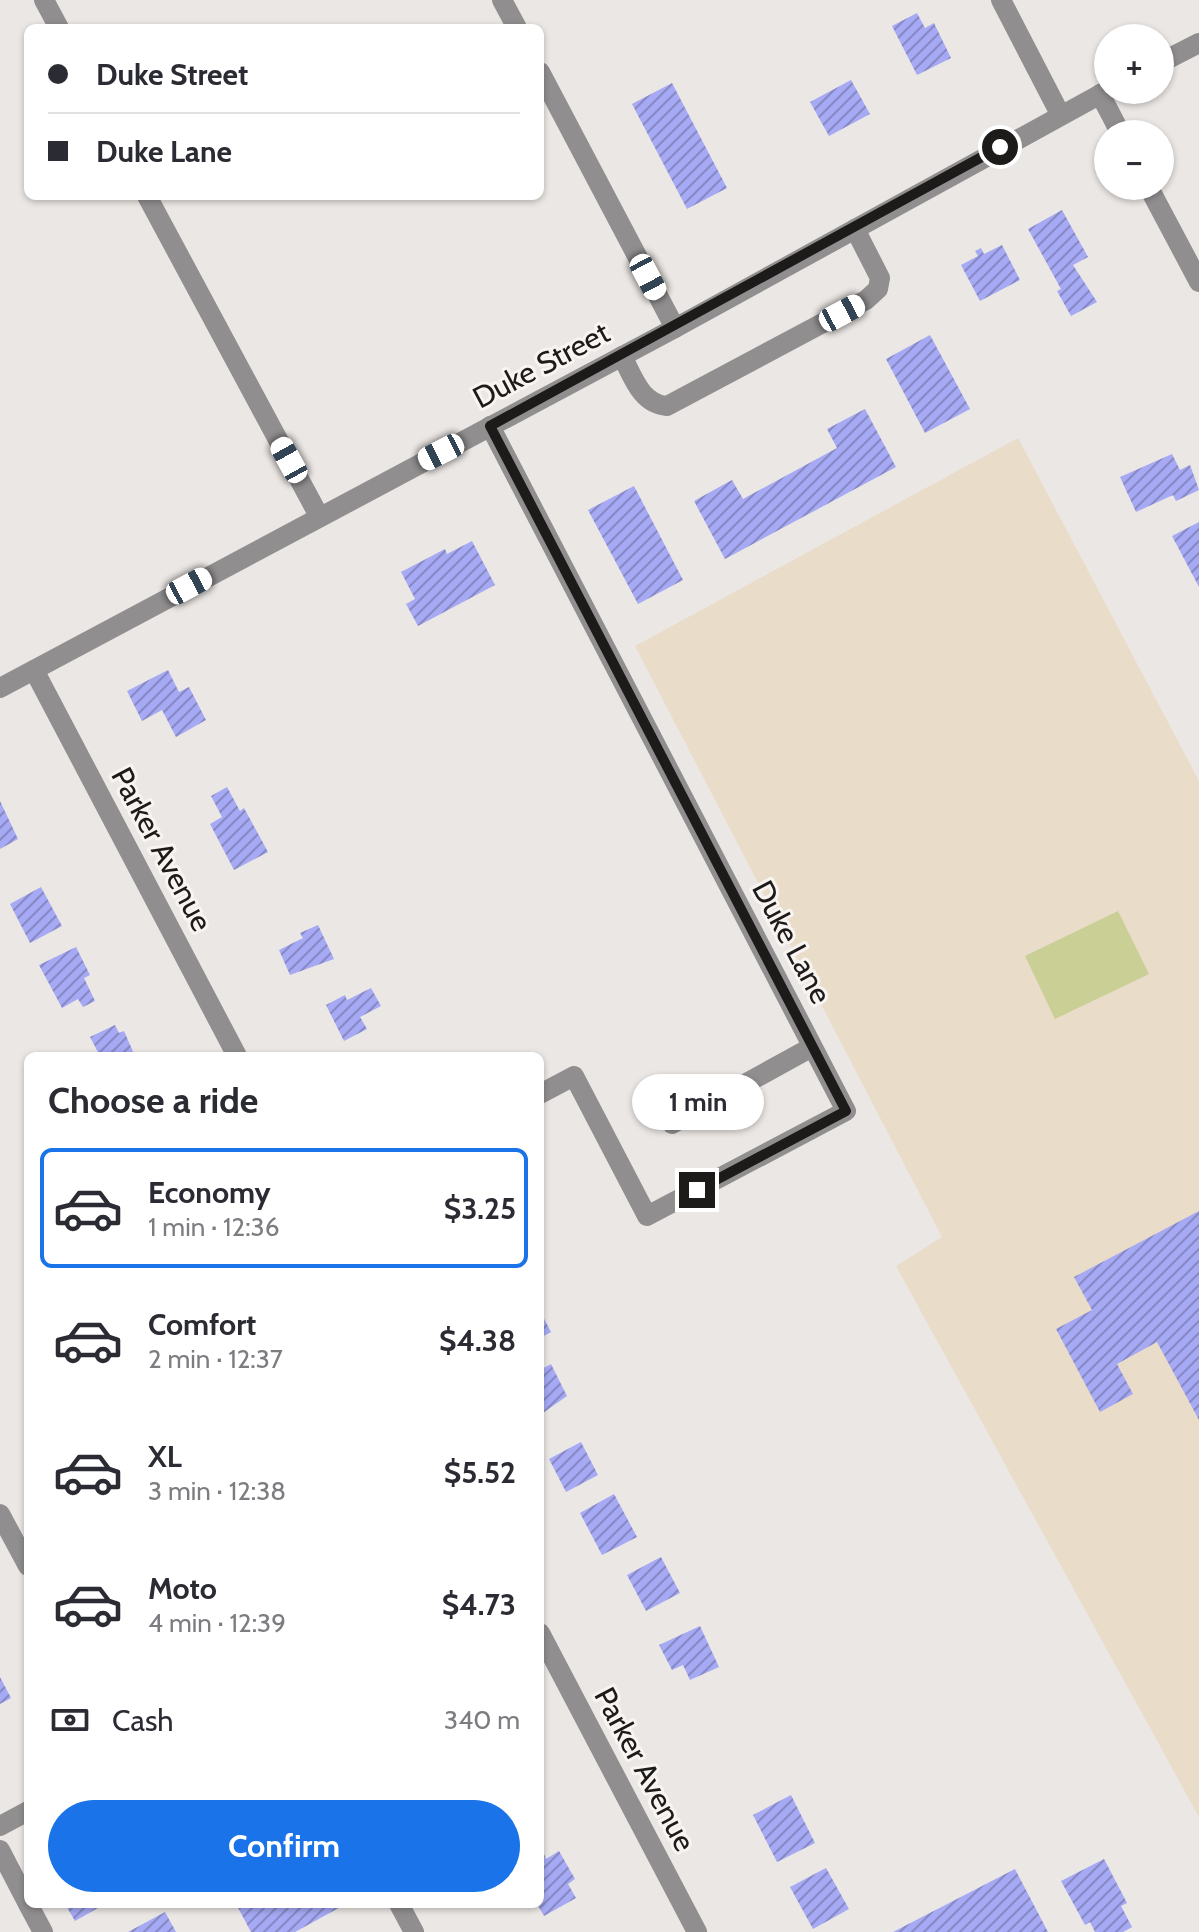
<!DOCTYPE html>
<meta charset="utf-8">
<style>
:root{--surface:#fff;--page:#f7f7f7;--text:#2b2b33;--muted:#7c7c81;--line:#e1e1e2;--accent:#1a73e8}
body{margin:0;font-family:Cabin,sans-serif;background:var(--page);color:var(--text);height:100vh;display:flex;flex-direction:column;font-size:30px;white-space:nowrap}
*{box-sizing:border-box;margin:0}
p{font-size:26px;color:var(--muted)}
.icon{flex:none;width:44px;height:44px;fill:none;stroke:currentColor;stroke-width:2;stroke-linecap:round;stroke-linejoin:round}
.map{position:relative;flex:1;overflow:hidden}
.details{position:absolute;left:24px;top:1052px;width:520px;height:856px;display:flex;flex-direction:column;background:var(--surface);border-radius:12px;box-shadow:0 2px 6px #0004}
.details>*{flex:none}
.guide{position:absolute;left:24px;top:24px;width:520px;height:176px;border-radius:12px;box-shadow:0 2px 6px #0004;display:grid;align-content:center;height:176px;padding:0 24px;background:var(--surface)}
.buttons{position:absolute;left:1094px;top:24px;display:grid;gap:16px}
.buttons a{display:grid;place-items:center;width:80px;height:80px;border-radius:50%;background:var(--surface);box-shadow:0 2px 6px #0004;font-size:40px}
.end{position:absolute;width:36px;height:36px;margin:-18px;border:10px solid #1c1b1a;background:#fff;box-shadow:0 0 0 4px #fff}
.from{border-radius:50%}
.bubble{position:absolute;height:56px;border-radius:28px;background:var(--surface);box-shadow:0 2px 6px #0004;font-size:26px;font-weight:700;line-height:56px;text-align:center}
.car{position:absolute;width:24px;height:48px;margin:-24px -12px;border-radius:10px;box-shadow:0 0 6px 2px #0007;background:linear-gradient(#fff 24%,#345 0 40%,#fff 0 76%,#345 0 86%,#fff 0)}
.guide b{display:flex;align-items:center;gap:28px;height:76px;font-size:30px}
.guide b+b{border-top:2px solid var(--line)}
.guide i{width:20px;height:20px;background:var(--text)}
ul{padding:0;list-style:none}
li{display:flex;align-items:center;gap:24px;height:120px;margin:0 16px 12px;padding:0 8px;border:4px solid transparent;border-radius:12px}
li div{flex:1}
li b{display:block;font-size:30px}
li em{font-style:normal;font-weight:700}
li.active{border-color:var(--accent)}
li>.icon{width:72px;height:72px;stroke-width:1.5}
h2{padding:0 24px;font-size:36px;line-height:96px}
.pay{display:flex;align-items:center;gap:20px;height:88px;padding:0 24px;font-size:30px}
.pay p{margin-inline-start:auto}
.button{display:flex;gap:16px;margin-top:auto;padding:16px 24px}
.button a{flex:1;height:92px;border-radius:48px;background:var(--accent);color:#fff;font-size:32px;font-weight:700;line-height:92px;text-align:center}
.map>svg:first-child{display:block}
.education{fill:#e9dcc9}
.park{fill:#c9cf95}
.building{fill:url(#building-hatch)}
.lines{fill:none;stroke-linecap:round;stroke-linejoin:round}
.minor{stroke:#908e8e;stroke-width:20}
.route{stroke:#1c1b1a;stroke-width:10}
.labels{text-anchor:middle;dominant-baseline:central;stroke-width:6;stroke-linejoin:round;paint-order:stroke}
.street-label{font-size:30px;fill:#1c1b1a;stroke:#f8f4f1}
</style>
<div class="map">
<svg width="1199" height="1932" viewBox="0 0 1199 1932">
<defs>
<pattern id="building-hatch" width="6" height="6" patternUnits="userSpaceOnUse" patternTransform="scale(2)"><rect width="6" height="6" fill="#a6a9f3"/><path d="M-1 1l2-2M0 6l6-6M5 7l2-2" fill="none" stroke="#8689c4"/></pattern>
</defs>
<rect width="100%" height="100%" fill="#ebe7e4"/>
<!-- education -->
<path class="education" d="M1018 438 1199 781V1817L896 1266 942 1237 635 646Z"/>
<!-- park -->
<path class="park" d="M1118 911 1149 974 1055 1019 1025 956Z"/>
<!-- building -->
<g class="building">
<path d="M917 13 925 28 934 23 951 58 917 75 892 26Z"/>
<path d="M851 80 870 114 829 136 810 102Z"/>
<path d="M672 83 727 188 687 209 632 104Z"/>
<path d="M1062 210 1088 257 1073 265 1097 302 1071 316 1057 291 1061 289 1028 229Z"/>
<path d="M1002 245 1020 280 980 301 961 265 978 256 975 251 981 248 984 254Z"/>
<path d="M930 335 970 409 925 433 886 359Z"/>
<path d="M865 409 896 467 725 559 694 501 732 480 743 499 837 448 827 429Z"/>
<path d="M1172 454 1180 470 1190 465 1199 490 1176 501 1173 495 1136 512 1120 477Z"/>
<path d="M634 486 683 580 638 604 588 510Z"/>
<path d="M1199 522V587L1172 536Z"/>
<path d="M472 541 495 585 418 626 406 604 415 599 401 572 445 549 447 554Z"/>
<path d="M168 670 179 692 189 687 206 720 176 737 162 710 142 721 127 691Z"/>
<path d="M227 787 240 811 244 808 268 852 234 870 210 824 222 817 211 796Z"/>
<path d="M0 801 18 839 0 849Z"/>
<path d="M41 887 62 926 30 943 10 904Z"/>
<path d="M318 925 334 959 290 975 279 950 303 938 300 933Z"/>
<path d="M76 947 90 975 84 978 95 1001 83 1007 78 999 62 1008 39 965Z"/>
<path d="M371 988 381 1006 360 1017 367 1029 344 1041 326 1005 345 995 347 1000Z"/>
<path d="M115 1025 119 1033 124 1031 135 1056H100L90 1037Z"/>
<path d="M1199 1211V1420L1157 1342 1117 1364 1133 1394 1100 1412 1056 1329 1092 1310 1074 1277Z"/>
<path d="M540 1311 551 1332 540 1338Z"/>
<path d="M551 1364 567 1396 540 1415V1370Z"/>
<path d="M581 1442 598 1475 566 1492 549 1459Z"/>
<path d="M614 1494 637 1537 602 1555 580 1513Z"/>
<path d="M661 1557 680 1593 646 1611 627 1575Z"/>
<path d="M700 1626 719 1667 690 1680 683 1665 672 1670 659 1645Z"/>
<path d="M0 1677 11 1698 0 1704Z"/>
<path d="M791 1795 815 1843 777 1862 753 1815Z"/>
<path d="M559 1851 575 1879 568 1884 576 1898 544 1916 537 1904 540 1856 544 1854 546 1859Z"/>
<path d="M1104 1859 1127 1903 1121 1906 1132 1927 1123 1932H1095L1090 1922 1085 1925 1061 1881Z"/>
<path d="M826 1868 849 1909 813 1929 790 1887Z"/>
<path d="M1015 1869 1048 1932H893Z"/>
<path d="M65 1904H105L75 1921Z"/>
<path d="M236 1904H346L295 1932H251Z"/>
<path d="M165 1912 176 1932H128Z"/>
</g>
<g class="lines">
<!-- minor -->
<g class="minor">
<path d="M44 0 59 28"/>
<path d="M502 0 517 28"/>
<path d="M1001 0 1060 114"/>
<path d="M1160 63 1199 43"/>
<path d="M540 72 675 328"/>
<path d="M1100 94 1121 134"/>
<path d="M1148 186 1199 282"/>
<path d="M147 196 319 516"/>
<path d="M622 356C633 377 641 404 667 406L866 300 878 289 880 278 855 229"/>
<path d="M490 426 846 1111 647 1216 574 1076 540 1094"/>
<path d="M34 670 237 1056"/>
<path d="M0 688 675 328 1108 90"/>
<path d="M672 1124 812 1047"/>
<path d="M0 1514 28 1566"/>
<path d="M540 1633 697 1932"/>
<path d="M0 1826 28 1811"/>
<path d="M0 1850 28 1904"/>
<path d="M28 1904 43 1932"/>
<path d="M399 1904 414 1932"/>
</g>
</g>
<g class="lines">
<!-- route -->
<path class="route" d="M697 1190 846 1111 490 426 1000 147"/>
</g>
<g class="labels">
<!-- street labels -->
<g class="street-label">
<text transform="translate(541 365) rotate(-28)">Duke Street</text>
<text transform="translate(162 849) rotate(62)">Parker Avenue</text>
<text transform="translate(792 942) rotate(62)">Duke Lane</text>
<text transform="translate(645 1769) rotate(62)">Parker Avenue</text>
</g>
</g>
</svg>
<div class="buttons">
<a>+</a>
<a>−</a>
</div>
<i class="end from" style="left:1000px;top:147px"></i>
<i class="end" style="left:697px;top:1190px"></i>
<div class="bubble" style="left:632px;top:1074px;width:132px">1 min</div>
<i class="car" style="left:648px;top:277px;rotate:152deg"></i>
<i class="car" style="left:842px;top:313px;rotate:62deg"></i>
<i class="car" style="left:441px;top:452px;rotate:243deg"></i>
<i class="car" style="left:289px;top:460px;rotate:331deg"></i>
<i class="car" style="left:189px;top:586px;rotate:62deg"></i>
<div class="guide">
<b><i class="from"></i>Duke Street</b>
<b><i></i>Duke Lane</b>
</div>
<section class="details">
<h2>Choose a ride</h2>
<ul>
<li class="active"><svg class="icon" aria-label="car" viewBox="0 0 24 24"><path d="M5 17H2v-5l4-1 3-4h7l3 4 3 1v5h-3M9 17h6M6 11h13"/><circle cx="7" cy="17" r="2"/><circle cx="17" cy="17" r="2"/></svg><div><b>Economy</b><p>1 min · 12:36</p></div><em>$3.25</em></li>
<li><svg class="icon" aria-label="car" viewBox="0 0 24 24"><path d="M5 17H2v-5l4-1 3-4h7l3 4 3 1v5h-3M9 17h6M6 11h13"/><circle cx="7" cy="17" r="2"/><circle cx="17" cy="17" r="2"/></svg><div><b>Comfort</b><p>2 min · 12:37</p></div><em>$4.38</em></li>
<li><svg class="icon" aria-label="car" viewBox="0 0 24 24"><path d="M5 17H2v-5l4-1 3-4h7l3 4 3 1v5h-3M9 17h6M6 11h13"/><circle cx="7" cy="17" r="2"/><circle cx="17" cy="17" r="2"/></svg><div><b>XL</b><p>3 min · 12:38</p></div><em>$5.52</em></li>
<li><svg class="icon" aria-label="car" viewBox="0 0 24 24"><path d="M5 17H2v-5l4-1 3-4h7l3 4 3 1v5h-3M9 17h6M6 11h13"/><circle cx="7" cy="17" r="2"/><circle cx="17" cy="17" r="2"/></svg><div><b>Moto</b><p>4 min · 12:39</p></div><em>$4.73</em></li>
</ul>
<div class="pay"><svg class="icon" aria-label="cash" viewBox="0 0 24 24"><path d="M3 7h18v10H3z"/><circle cx="12" cy="12" r="2"/></svg>Cash<p>340 m</p></div>
<div class="button"><a>Confirm</a></div>
</section>
</div>
